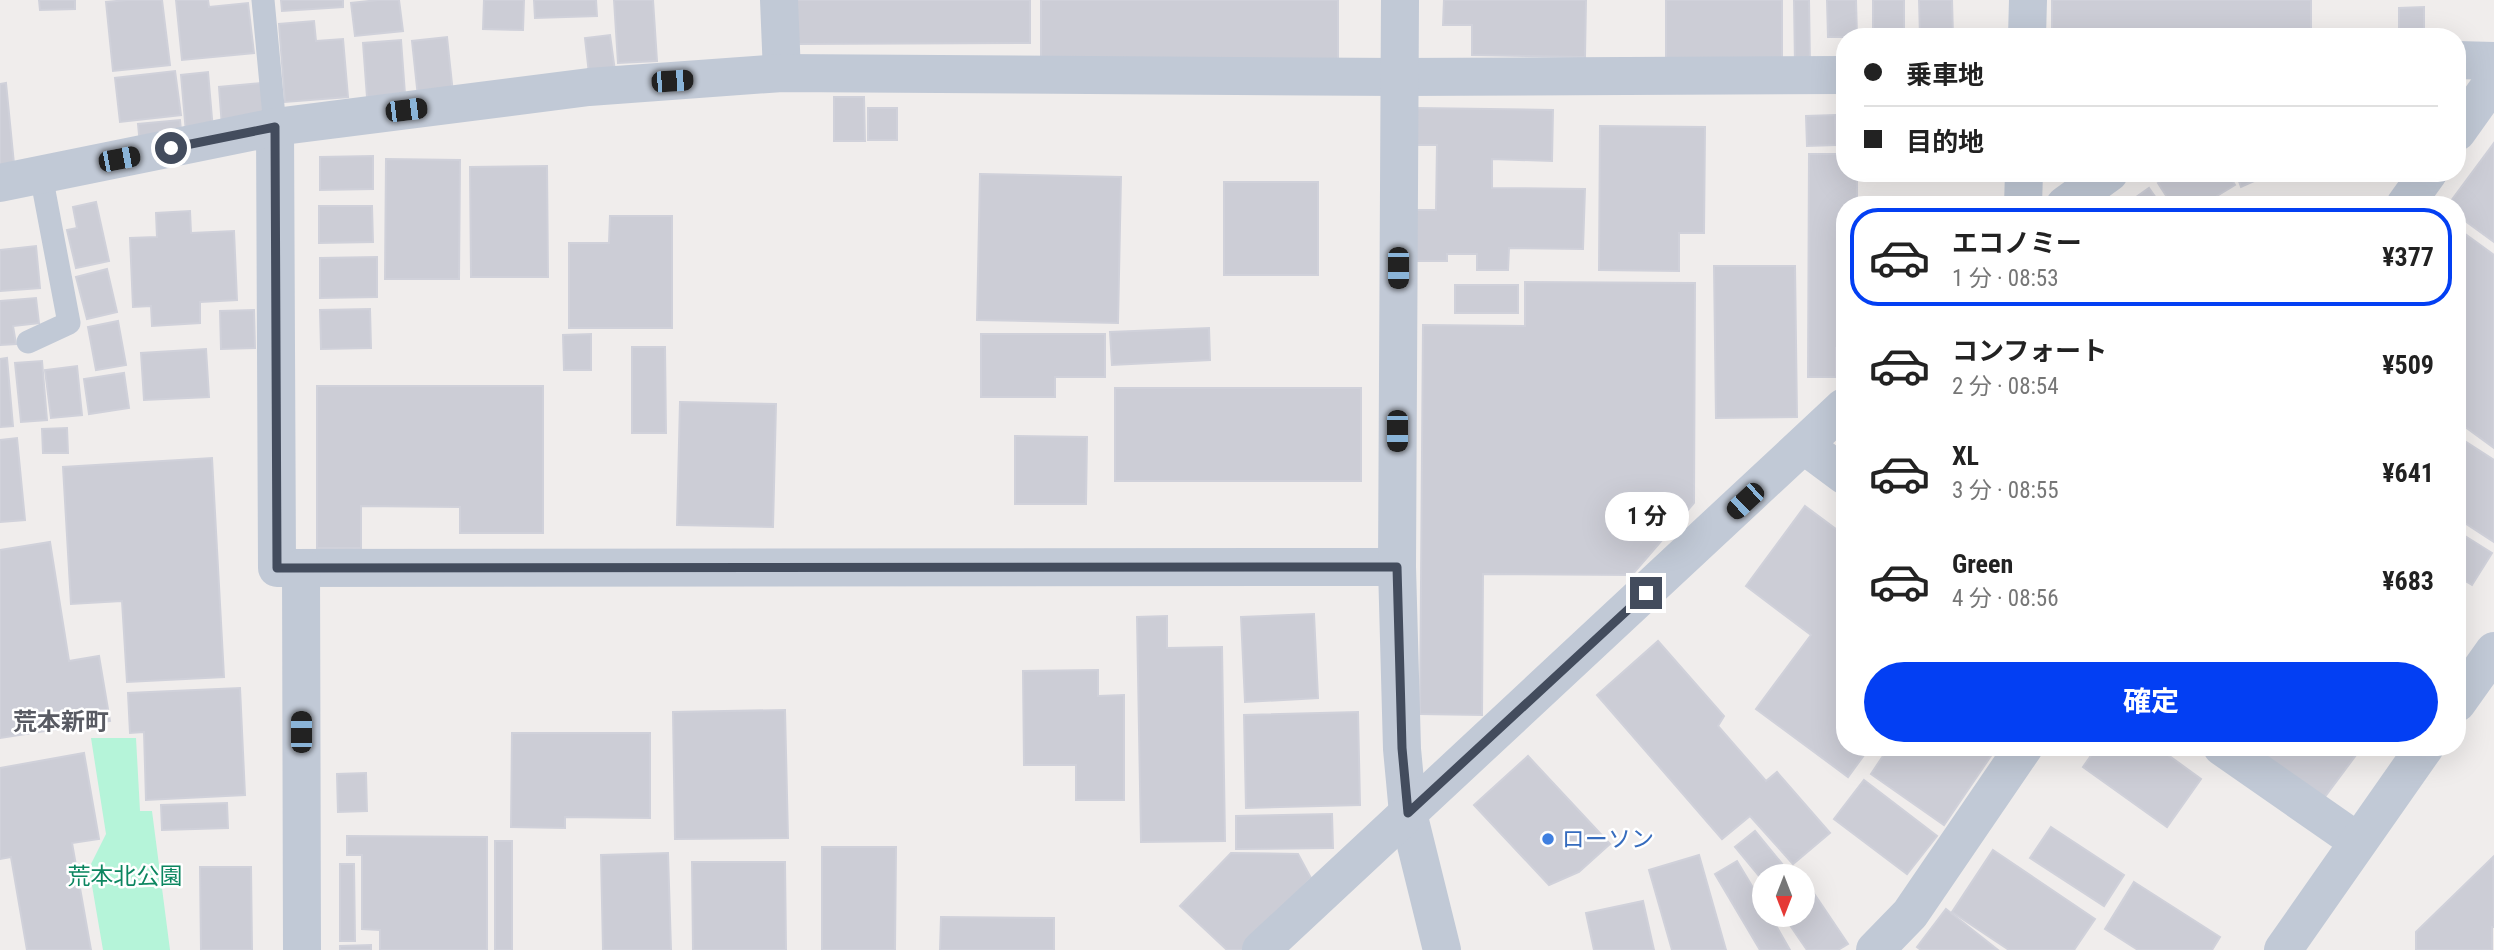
<!DOCTYPE html>
<html lang="ja">
<meta charset="utf-8">
<style>
:root{--surface:#fff;--page:#f6f6f6;--text:#222;--muted:#767676;--line:#e0e0e0;--accent:#033ff3}
body{margin:0;font-family:"Roboto Condensed","Noto Sans JP",sans-serif;background:var(--page);color:var(--text);height:100vh;display:flex;flex-direction:column;font-size:26px;white-space:nowrap}
*{box-sizing:border-box;margin:0}
p{font-size:23px;color:var(--muted)}
.icon{flex:none;width:38px;height:38px;fill:none;stroke:currentColor;stroke-width:2;stroke-linecap:round;stroke-linejoin:round}
.map{position:relative;flex:1;overflow:hidden}
.panel{position:absolute;left:1836px;top:196px;width:630px;height:560px;display:flex;flex-direction:column;background:var(--surface);border-radius:28px;box-shadow:0 7px 28px #0002}
.panel>*{flex:none}
.top-card{position:absolute;left:1836px;top:28px;width:630px;height:154px;border-radius:28px;box-shadow:0 7px 28px #0002;display:grid;align-content:center;height:154px;padding:0 28px;background:var(--surface)}
.needle{width:46px;rotate:180deg}
.tools{position:absolute;left:1752px;top:864px;display:grid;gap:14px}
.tools a{display:grid;place-items:center;width:63px;height:63px;border-radius:50%;background:var(--surface);box-shadow:0 7px 28px #0002;font-size:35px}
.end{position:absolute;width:32px;height:32px;margin:-16px;border:9px solid #434c5d;background:#fff;box-shadow:0 0 0 4px #fff}
.from{border-radius:50%}
.bubble{position:absolute;height:49px;border-radius:24px;background:var(--surface);box-shadow:0 7px 28px #0002;font-size:23px;font-weight:700;line-height:49px;text-align:center}
.car{position:absolute;width:21px;height:42px;margin:-21px -10px;border-radius:9px;box-shadow:0 0 5px 2px #0007;background:linear-gradient(#222 24%,#8ab4d8 0 40%,#222 0 76%,#8ab4d8 0 86%,#222 0)}
.top-card b{display:flex;align-items:center;gap:24px;height:66px;font-size:26px}
.top-card b+b{border-top:2px solid var(--line)}
.top-card i{width:18px;height:18px;background:var(--text)}
ul{padding:12px 0 0;list-style:none}
li{display:flex;align-items:center;gap:21px;height:98px;margin:0 14px 10px;padding:0 14px;border:4px solid transparent;border-radius:28px}
li div{flex:1}
li b{display:block;font-size:26px}
li em{font-style:normal;font-weight:700}
li.current{border-color:var(--accent)}
li>.icon{width:63px;height:63px;stroke-width:1.5}
.button{display:flex;gap:14px;margin-top:auto;padding:14px 28px}
.button a{flex:1;height:80px;border-radius:42px;background:var(--accent);color:#fff;font-size:28px;font-weight:700;line-height:80px;text-align:center}
.map>svg:first-child{display:block}
.green{fill:#b5f4d9}
.building{fill:#cccdd6;stroke:#d0d1da;stroke-width:2}
.lines{fill:none;stroke-linecap:round;stroke-linejoin:round}
.service{stroke:#c1c9d6;stroke-width:23}
.minor{stroke:#c1c9d6;stroke-width:38}
.tertiary{stroke:#c1c9d6;stroke-width:38}
.route{stroke:#434c5d;stroke-width:9}
.shop-dot{fill:#3f7fe0;stroke:#fff;stroke-width:2.5}
.labels{text-anchor:middle;dominant-baseline:central;stroke-width:5;stroke-linejoin:round;paint-order:stroke}
.shop-label{font-size:23px;fill:#366cbe;stroke:#fff;text-anchor:start}
.park-label{font-size:23px;fill:#0c8660;stroke:#fff}
.neighbourhood-label{font-size:24px;font-weight:bold;fill:#595b63;stroke:#fff}
</style>
<div class="map">
<svg width="2494" height="950" viewBox="0 0 2494 950">
<rect width="100%" height="100%" fill="#f0edec"/>
<!-- green -->
<path class="green" d="M91 738H136L140 811H152L170 950H103L89 868 106 834Z"/>
<!-- building -->
<g class="building">
<path d="M39 0H75V9L40 10Z"/>
<path d="M127 0H162L170 65 113 71 106 2Z"/>
<path d="M176 0H208L209 7 248 3 254 53 182 60Z"/>
<path d="M281 0H343V7L282 11Z"/>
<path d="M378 0H399L403 31 355 36 351 3Z"/>
<path d="M484 0H524L523 30 483 29Z"/>
<path d="M534 0H596L597 16 535 18Z"/>
<path d="M614 0H653L657 61 618 63Z"/>
<path d="M797 0H1030V43L798 44Z"/>
<path d="M1041 0H1338V65L1041 66Z"/>
<path d="M1444 0H1586L1585 57 1472 55V25H1443Z"/>
<path d="M1666 0H1782V61L1666 60Z"/>
<path d="M1794 0H1809L1810 65H1795Z"/>
<path d="M1827 0H1856L1857 37H1828Z"/>
<rect x="1873" y="0" width="31" height="35"/>
<path d="M1919 0H1952L1953 36H1920Z"/>
<rect x="2052" y="0" width="259" height="37"/>
<path d="M2424 7V33H2399V8Z"/>
<path d="M314 21 316 41 343 39 348 97 285 102 279 24Z"/>
<path d="M610 35 615 71 589 74 585 38Z"/>
<path d="M447 37 453 93 418 97 412 41Z"/>
<path d="M401 40 405 94 367 97 363 43Z"/>
<path d="M175 71 181 115 120 122 115 78Z"/>
<path d="M208 72 213 130 186 133 181 75Z"/>
<path d="M6 83 14 164 0 166V84Z"/>
<path d="M261 83 264 124 222 127 219 87Z"/>
<path d="M834 97H864L865 141H834Z"/>
<rect x="868" y="108" width="29" height="32"/>
<path d="M1416 108 1553 110 1552 161 1492 159V188L1585 189 1583 249 1509 248 1508 270H1477V254H1447V261H1412L1413 210H1436L1437 145H1415Z"/>
<path d="M1835 115 1836 145 1807 146 1806 116Z"/>
<path d="M180 120 182 141 140 145 138 124Z"/>
<path d="M1600 126 1705 127 1704 233H1679V271L1599 270Z"/>
<path d="M2494 143V242L2457 215V205H2448Z"/>
<path d="M1809 154H1844V173H1857V205H1844V348H1836V377H1808Z"/>
<path d="M373 156V189L320 190V157Z"/>
<path d="M386 159 460 160 459 279H385Z"/>
<path d="M547 166 548 277H471L470 167Z"/>
<path d="M2175 173H2228L2235 185 2202 205H2172L2158 183Z"/>
<path d="M2236 173H2272L2241 187Z"/>
<path d="M980 174 1121 177 1118 323 977 320Z"/>
<rect x="1224" y="182" width="94" height="93"/>
<path d="M2149 188 2161 205H2125Z"/>
<path d="M96 202 109 261 76 268 67 230 77 228 73 207Z"/>
<path d="M319 206H372L373 242 319 243Z"/>
<path d="M190 211 191 233 234 231 237 300 200 302V323L152 326 151 306 133 307 130 238 157 237 156 213Z"/>
<path d="M610 216H672V328H569V243H609Z"/>
<path d="M2457 228 2494 255V448L2457 421Z"/>
<path d="M36 246 40 288 0 291V250Z"/>
<path d="M377 257V297L320 298V258Z"/>
<path d="M1714 266H1795L1797 417 1716 418Z"/>
<path d="M107 269 117 312 87 319 76 277Z"/>
<path d="M1525 282 1695 283 1694 503 1632 575 1483 574 1482 715 1420 714 1423 325 1525 326Z"/>
<rect x="1455" y="285" width="63" height="28"/>
<path d="M36 298 39 323 13 326 16 344 0 345V301Z"/>
<path d="M370 309 371 348 321 349 320 310Z"/>
<path d="M254 310 255 348 221 349 220 311Z"/>
<path d="M118 321 126 365 96 370 88 327Z"/>
<path d="M1209 328 1210 360 1112 365 1110 332Z"/>
<path d="M591 334V370H564L563 335Z"/>
<path d="M981 334H1105V377H1055V397H981Z"/>
<path d="M632 347H665L666 433H632Z"/>
<path d="M206 349 209 397 144 400 141 353Z"/>
<path d="M7 358 13 426 0 427V359Z"/>
<path d="M42 361 47 420 21 422 15 363Z"/>
<path d="M77 366 82 415 51 418 45 370Z"/>
<path d="M124 373 129 408 89 414 84 379Z"/>
<path d="M317 386H543V533H460V507L361 506V548H317Z"/>
<rect x="1115" y="388" width="246" height="93"/>
<path d="M680 402 776 404 773 527 677 525Z"/>
<path d="M67 428 68 453H43L42 429Z"/>
<path d="M1015 436 1087 437 1086 504H1015Z"/>
<path d="M2457 436 2494 460V542L2457 518Z"/>
<path d="M17 438 25 520 0 522V440Z"/>
<path d="M212 458 224 677 127 682 122 601 71 604 63 467Z"/>
<path d="M1805 506 1844 535V747H1870L1848 777 1756 709 1811 635 1746 586Z"/>
<path d="M2457 531 2492 553 2472 585 2457 576Z"/>
<path d="M50 542 69 661 99 656 110 721 0 738V550Z"/>
<path d="M1314 614 1318 698 1245 702 1241 617Z"/>
<path d="M1167 616V648L1222 647 1225 841 1141 842 1137 617Z"/>
<path d="M1658 641 1724 716 1718 726 1766 781 1777 772 1830 833 1793 864 1750 816 1722 839 1597 695Z"/>
<path d="M1098 670V696L1124 695V800H1076V765H1024L1023 671Z"/>
<path d="M240 688 245 795 146 800 144 732 130 733 128 693Z"/>
<path d="M785 710 788 838 675 839 673 712Z"/>
<path d="M1358 712 1360 805 1246 808 1244 715Z"/>
<path d="M512 733H650V818L565 817V828L511 827Z"/>
<path d="M1889 747H1997L1944 825 1871 774Z"/>
<path d="M2097 747H2157L2201 779 2167 827 2083 767Z"/>
<path d="M2246 747H2362L2321 802Z"/>
<path d="M84 753 99 839 72 843 91 950H27L11 857 0 859V768Z"/>
<path d="M1528 756 1610 844 1579 872 1549 885 1474 805Z"/>
<path d="M366 773 367 811 338 812 337 774Z"/>
<path d="M1864 780 1937 836 1907 874 1834 819Z"/>
<path d="M227 803 228 828 162 830 161 805Z"/>
<path d="M1332 814 1333 848 1236 849V816Z"/>
<path d="M2051 827 2124 875 2104 906 2030 858Z"/>
<path d="M1755 831 1793 877H1764V882L1735 847Z"/>
<path d="M347 836 487 837V950H380V930L362 929V855H347Z"/>
<rect x="495" y="841" width="17" height="109"/>
<path d="M822 847H896L895 950H822Z"/>
<path d="M1993 850 2095 919 2074 950H2009L1952 912Z"/>
<path d="M668 853 671 950H603L601 855Z"/>
<path d="M1231 853 1298 854 1311 878 1243 950H1227L1180 906Z"/>
<path d="M1699 855 1726 950H1672L1649 870Z"/>
<path d="M2493 857 2494 927H2492V950H2416V932Z"/>
<path d="M1737 861 1764 906V915H1770L1790 950H1760L1715 874Z"/>
<path d="M692 862H785L786 950H693Z"/>
<path d="M340 864H354L355 941H340Z"/>
<path d="M200 867H251L252 950H201Z"/>
<path d="M2134 882 2220 937 2212 950H2138L2105 929Z"/>
<path d="M1811 889 1848 944 1838 950H1807L1783 915H1802V894Z"/>
<path d="M1643 901 1654 950H1594L1586 913Z"/>
<path d="M1946 909 1998 950H1921L1917 947Z"/>
<path d="M941 917 1054 918V950H940Z"/>
<path d="M371 945V950H340V946Z"/>
</g>
<g class="lines">
<!-- service -->
<g class="service">
<path d="M263 0 275 127"/>
<path d="M28 342 69 323 41 175"/>
</g>
<!-- minor -->
<g class="minor">
<path d="M779 0 782 73"/>
<path d="M2027 37 2028 0"/>
<path d="M275 127 277 568 1397 567"/>
<path d="M2457 132 2494 80"/>
<path d="M0 183 275 127 589 87 782 73 1398 77 1844 75"/>
<path d="M2023 205 2024 173"/>
<path d="M2405 205 2428 173"/>
<path d="M1805 446 1844 475"/>
<path d="M301 568 302 950"/>
<path d="M2222 747 2357 841"/>
<path d="M1875 950 1910 914 2024 747"/>
</g>
<!-- tertiary -->
<g class="tertiary">
<path d="M1400 0 1397 567 1402 749 1408 813 1442 950"/>
<path d="M2457 60 2494 61"/>
<path d="M2065 205 2109 173"/>
<path d="M2457 703 2494 651"/>
<path d="M1261 950 1844 407"/>
<path d="M2283 950 2425 747"/>
</g>
</g>
<g class="lines">
<!-- route -->
<path class="route" d="M171 148 275 127 277 568 1397 567 1402 748 1408 813 1646 593"/>
</g>
<!-- markers -->
<circle class="shop-dot" cx="1548" cy="839" r="7"/>
<g class="labels">
<!-- shop labels -->
<g class="shop-label">
<text x="1562" y="839">ローソン</text>
</g>
<!-- park labels -->
<g class="park-label">
<text x="125" y="876">荒本北公園</text>
</g>
<!-- neighbourhood labels -->
<g class="neighbourhood-label">
<text x="61" y="722">荒本新町</text>
</g>
</g>
</svg>
<div class="tools">
<a><svg class="needle" viewBox="-14 -14 28 28"><path d="M0-13l5 13h-10z" fill="#e53935"/><path d="M0 13l5-13h-10z" fill="#767676"/></svg></a>
</div>
<i class="end from" style="left:171px;top:148px"></i>
<i class="end" style="left:1646px;top:593px"></i>
<div class="bubble" style="left:1605px;top:492px;width:84px">1 分</div>
<i class="car" style="left:672px;top:81px;rotate:86deg"></i>
<i class="car" style="left:406px;top:110px;rotate:83deg"></i>
<i class="car" style="left:119px;top:159px;rotate:79deg"></i>
<i class="car" style="left:1398px;top:268px;rotate:180deg"></i>
<i class="car" style="left:1397px;top:431px;rotate:180deg"></i>
<i class="car" style="left:1745px;top:501px;rotate:227deg"></i>
<i class="car" style="left:301px;top:732px;rotate:0deg"></i>
<div class="top-card">
<b><i class="from"></i>乗車地</b>
<b><i></i>目的地</b>
</div>
<section class="panel">
<ul>
<li class="current"><svg class="icon" aria-label="car" viewBox="0 0 24 24"><path d="M5 17H2v-5l4-1 3-4h7l3 4 3 1v5h-3M9 17h6M6 11h13"/><circle cx="7" cy="17" r="2"/><circle cx="17" cy="17" r="2"/></svg><div><b>エコノミー</b><p>1 分 · 08:53</p></div><em>¥377</em></li>
<li><svg class="icon" aria-label="car" viewBox="0 0 24 24"><path d="M5 17H2v-5l4-1 3-4h7l3 4 3 1v5h-3M9 17h6M6 11h13"/><circle cx="7" cy="17" r="2"/><circle cx="17" cy="17" r="2"/></svg><div><b>コンフォート</b><p>2 分 · 08:54</p></div><em>¥509</em></li>
<li><svg class="icon" aria-label="car" viewBox="0 0 24 24"><path d="M5 17H2v-5l4-1 3-4h7l3 4 3 1v5h-3M9 17h6M6 11h13"/><circle cx="7" cy="17" r="2"/><circle cx="17" cy="17" r="2"/></svg><div><b>XL</b><p>3 分 · 08:55</p></div><em>¥641</em></li>
<li><svg class="icon" aria-label="car" viewBox="0 0 24 24"><path d="M5 17H2v-5l4-1 3-4h7l3 4 3 1v5h-3M9 17h6M6 11h13"/><circle cx="7" cy="17" r="2"/><circle cx="17" cy="17" r="2"/></svg><div><b>Green</b><p>4 分 · 08:56</p></div><em>¥683</em></li>
</ul>
<div class="button"><a>確定</a></div>
</section>
</div>
